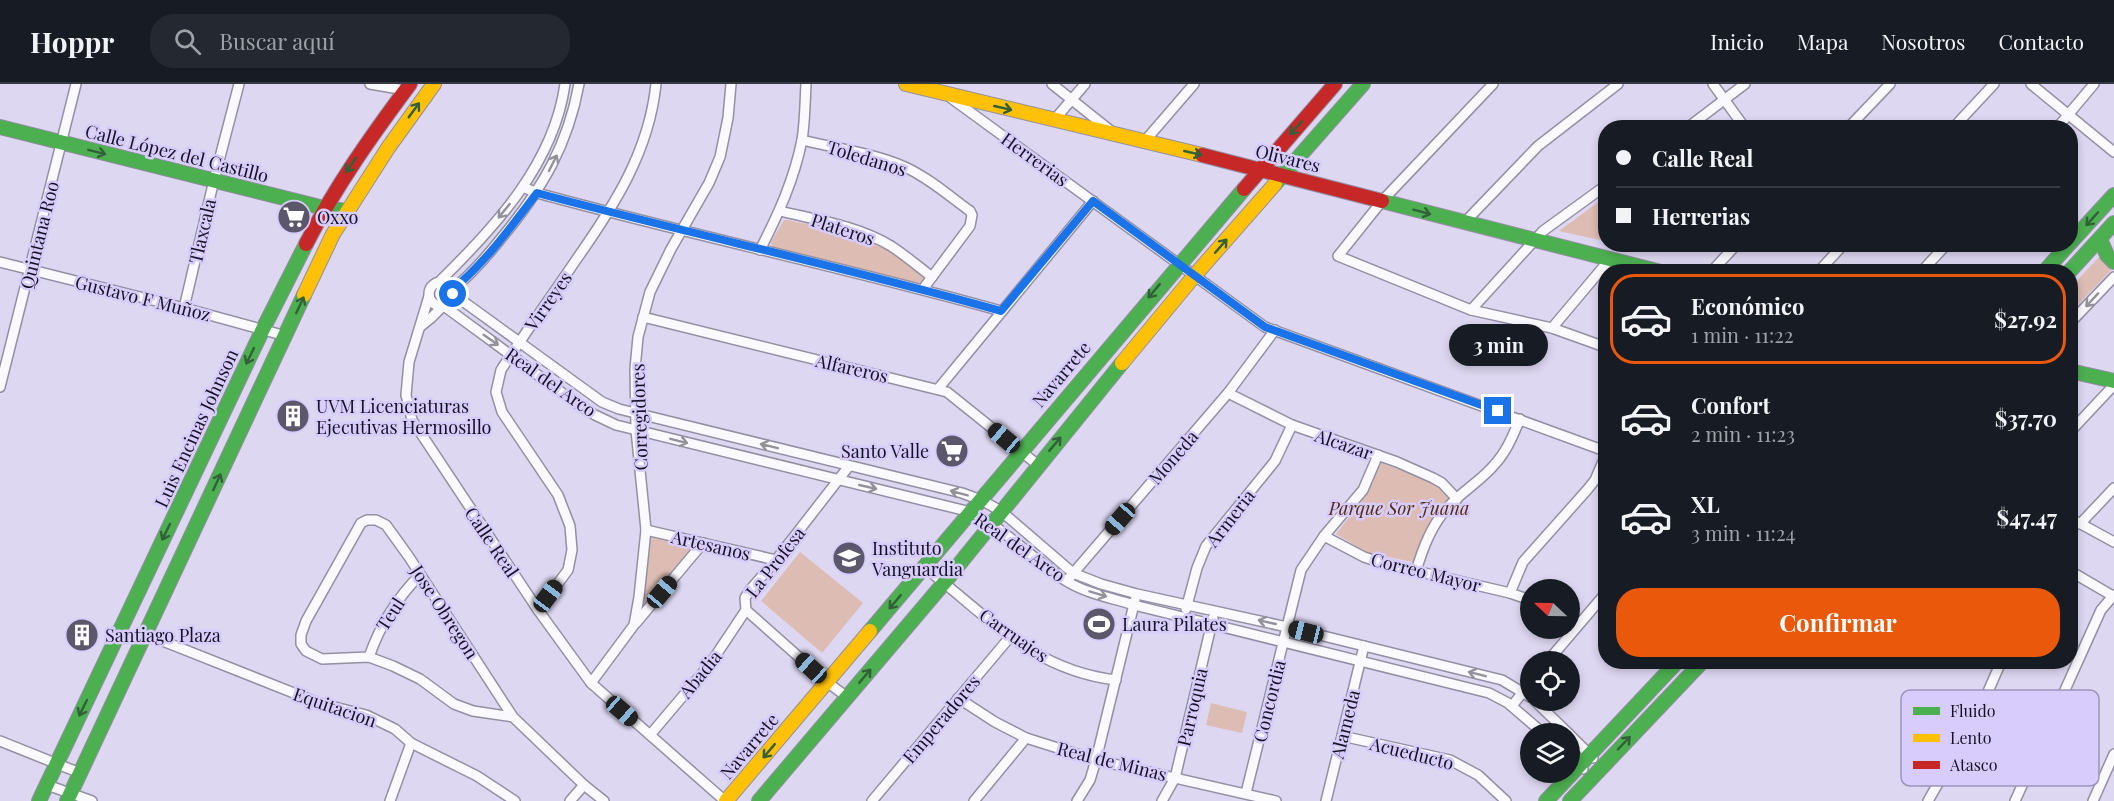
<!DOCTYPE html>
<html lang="es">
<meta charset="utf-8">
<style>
:root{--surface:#171b24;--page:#242831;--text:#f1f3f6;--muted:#9ea1a6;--line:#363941;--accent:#ea580c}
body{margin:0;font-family:"Playfair Display",serif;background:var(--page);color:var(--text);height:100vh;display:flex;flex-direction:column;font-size:22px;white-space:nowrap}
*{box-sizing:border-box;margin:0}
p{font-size:20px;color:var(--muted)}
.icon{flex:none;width:33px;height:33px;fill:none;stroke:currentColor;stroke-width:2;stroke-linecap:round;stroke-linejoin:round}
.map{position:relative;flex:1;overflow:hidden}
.panel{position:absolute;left:1598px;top:180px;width:480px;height:405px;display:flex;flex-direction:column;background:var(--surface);border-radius:24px;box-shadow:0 3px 9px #0003}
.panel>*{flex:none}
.guide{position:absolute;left:1598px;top:36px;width:480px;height:132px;border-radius:24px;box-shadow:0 3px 9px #0003;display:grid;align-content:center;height:132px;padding:0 18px;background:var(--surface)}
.needle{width:39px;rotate:292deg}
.controls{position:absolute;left:1520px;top:495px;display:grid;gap:12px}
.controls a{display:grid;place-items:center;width:60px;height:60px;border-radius:50%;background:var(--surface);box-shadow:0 3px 9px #0003;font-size:30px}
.end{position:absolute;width:27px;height:27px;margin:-14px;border:8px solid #1a73e8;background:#fff;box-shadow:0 0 0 3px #fff}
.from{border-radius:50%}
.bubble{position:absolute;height:42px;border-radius:21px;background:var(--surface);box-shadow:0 3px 9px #0003;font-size:20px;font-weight:700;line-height:42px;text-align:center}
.car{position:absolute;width:18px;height:36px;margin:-18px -9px;border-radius:8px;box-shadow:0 0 4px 2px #0007;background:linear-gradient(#222 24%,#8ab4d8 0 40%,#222 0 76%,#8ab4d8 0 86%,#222 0)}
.guide b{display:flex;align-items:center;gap:21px;height:57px;font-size:22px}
.guide b+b{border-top:2px solid var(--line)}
.guide i{width:15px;height:15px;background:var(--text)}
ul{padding:10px 0 0;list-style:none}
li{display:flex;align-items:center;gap:18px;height:90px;margin:0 12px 9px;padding:0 6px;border:3px solid transparent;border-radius:24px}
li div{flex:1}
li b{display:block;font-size:22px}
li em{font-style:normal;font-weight:700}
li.current{border-color:var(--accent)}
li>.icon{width:54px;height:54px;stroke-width:1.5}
.cta{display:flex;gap:12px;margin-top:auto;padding:12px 18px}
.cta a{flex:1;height:69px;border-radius:24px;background:var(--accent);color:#fff;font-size:24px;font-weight:700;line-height:69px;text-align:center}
header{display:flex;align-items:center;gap:36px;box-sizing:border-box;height:84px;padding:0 30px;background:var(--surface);border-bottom:2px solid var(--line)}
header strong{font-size:28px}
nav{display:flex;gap:33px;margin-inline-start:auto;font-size:21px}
.search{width:420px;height:54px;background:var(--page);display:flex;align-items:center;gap:15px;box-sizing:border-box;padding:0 21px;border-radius:24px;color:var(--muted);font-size:22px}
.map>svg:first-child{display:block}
.green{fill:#dcbcb3}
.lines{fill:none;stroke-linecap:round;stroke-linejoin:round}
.street-casing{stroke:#948fa3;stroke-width:12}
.fast-casing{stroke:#948fa3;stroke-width:16}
.slow-casing{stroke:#948fa3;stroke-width:16}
.jam-casing{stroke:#948fa3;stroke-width:16}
.street{stroke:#faf9fd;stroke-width:9}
.fast{stroke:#4caf50;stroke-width:14}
.slow{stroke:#ffc107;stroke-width:14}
.jam{stroke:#c62828;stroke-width:14}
.oneway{stroke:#316039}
.oneway2{stroke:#93919a}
.route{stroke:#1a73e8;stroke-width:8}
.labels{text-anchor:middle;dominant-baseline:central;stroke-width:5;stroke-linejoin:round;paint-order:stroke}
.street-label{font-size:18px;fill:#161222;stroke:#d7ccfc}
.poi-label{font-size:18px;fill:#161222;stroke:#d7ccfc;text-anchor:start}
.park-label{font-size:18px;font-style:italic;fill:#542d0d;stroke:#d7ccfc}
.key{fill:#d7ccfc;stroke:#9d94bb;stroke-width:1.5}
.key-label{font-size:16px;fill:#161222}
</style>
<header>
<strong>Hoppr</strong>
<div class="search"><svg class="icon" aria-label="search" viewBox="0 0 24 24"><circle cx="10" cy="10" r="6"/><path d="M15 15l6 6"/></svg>Buscar aquí</div>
<nav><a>Inicio</a><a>Mapa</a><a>Nosotros</a><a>Contacto</a></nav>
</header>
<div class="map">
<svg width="2114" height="717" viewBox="0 0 2114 717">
<rect width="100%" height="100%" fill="#ddd7f1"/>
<!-- green -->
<g class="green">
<path d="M1605 113V157L1559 147Z"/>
<path d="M784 136H788C813 142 842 145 866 155 881 160 922 184 925 199L922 202 776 165 772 163 771 158Z"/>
<path d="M2101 171 2111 186 2070 229V204Z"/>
<path d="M1381 379 1433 397 1453 414C1432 435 1422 451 1413 478L1368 469 1336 450 1365 413Z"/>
<path d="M652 450 697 461 642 526Z"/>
<path d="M800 468 863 519 822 569 761 517Z"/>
<path d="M1211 619 1247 628 1242 649 1206 641Z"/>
</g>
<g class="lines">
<!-- street casing -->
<g class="street-casing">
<g id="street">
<path d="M370 0 405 6 406 2"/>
<path d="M1052 0 1111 47"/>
<path d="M1493 0 1382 117 1338 172 1471 226 1552 244 1605 263"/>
<path d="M1713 0 1745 44"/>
<path d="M2031 0 2114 68"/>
<path d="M951 14 1265 243 1605 367"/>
<path d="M1055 35 1085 0"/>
<path d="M1687 44 1745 0"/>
<path d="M1848 44 1890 0"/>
<path d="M1953 44 1994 0"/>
<path d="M2057 44 2094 0"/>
<path d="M802 56C835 64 873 69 905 83 929 94 949 112 970 127L972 131 970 142 923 205"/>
<path d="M1144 58 1194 0"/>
<path d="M523 103 537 109C691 151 847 184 1001 227"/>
<path d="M780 127C817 136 858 142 891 162 905 171 919 183 932 193"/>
<path d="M1464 139 1538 62 1618 0"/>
<path d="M760 166C778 131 794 96 802 56 805 38 805 18 806 0"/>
<path d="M0 178 184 224 286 252"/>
<path d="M1711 188 1737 160"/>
<path d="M1818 188 1844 160"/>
<path d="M1921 188 1947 160"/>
<circle cx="441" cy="210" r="12"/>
<path d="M439 198C495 143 554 80 565 0"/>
<path d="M452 206C472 190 488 171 503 152 542 105 568 61 579 0"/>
<path d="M453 210 602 318 619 325 962 409 981 416 1001 427 1073 489 1101 500 1137 510 1287 543 1502 596 1530 613"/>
<path d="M429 212 409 278 406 311 412 336 538 526 591 599 725 717"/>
<path d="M444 222 576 319 595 331 616 341 971 428C1007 446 1034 477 1068 498 1088 510 1112 514 1134 521L1489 609 1508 619 1544 650"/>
<path d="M184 224 214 96 239 0"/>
<path d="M1471 226 1543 147 1605 102"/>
<path d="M643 233 947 308 1038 381"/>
<path d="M2070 239 2114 193"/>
<path d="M421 242 431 234 442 223"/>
<path d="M1552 244 1610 175"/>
<path d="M0 303 76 0"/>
<path d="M938 305 1093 117"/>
<path d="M1228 309 1292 341 1397 378 1433 394 1442 399 1457 415"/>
<path d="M2070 348 2114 301"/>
<path d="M2070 434 2114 458"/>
<path d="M2080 440 2114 404"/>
<path d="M646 446 776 476"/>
<path d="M1324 452 1364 473 1382 479 1510 509 1530 516"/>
<path d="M924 483C988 532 1032 586 1116 596"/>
<path d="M1416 487C1423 464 1432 439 1450 421 1464 406 1482 396 1495 380 1507 367 1513 351 1520 335"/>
<path d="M2070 487 2113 512"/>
<path d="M1070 493 1228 309 1275 246"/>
<path d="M1510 509 1523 478 1587 406 1595 396 1605 373"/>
<path d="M1186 525 1197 484 1206 462 1275 377 1292 341"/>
<path d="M538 526 568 486 572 466 570 442 558 411 502 328 496 308 501 286C525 249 551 213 576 176 614 122 649 68 656 0"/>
<path d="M636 539 703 459"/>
<path d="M145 550 319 619 366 631 395 645 411 659 477 692 515 717"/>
<path d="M369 573C380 541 396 515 420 491"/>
<path d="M1547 578 1605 510"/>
<path d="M591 599 634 541 639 513 646 446 636 346 635 285 638 253 650 208 671 165 709 99 720 73 728 34 731 0"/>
<path d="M847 613 827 598 746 526 745 514 750 506 776 476 849 382"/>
<path d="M958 614 995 638 1026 654 1096 676 1276 717"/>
<path d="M1953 615 2043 657"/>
<path d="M1534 616 1569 650"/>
<path d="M1512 622 1530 599"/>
<path d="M513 633 409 473 386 441 376 436H367L361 439 306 537 301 551V560L306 567 322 575 369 573 393 582 420 595 454 620 473 627 513 633 584 701 604 717"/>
<path d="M1569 650 1593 674"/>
<path d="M650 651 710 580 746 526"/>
<path d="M1342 652 1450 676 1478 691 1506 717"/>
<path d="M0 657 80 689"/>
<path d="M1569 673 1583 685"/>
<path d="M47 701 92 717"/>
<path d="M1246 709 1301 486 1324 452 1363 406 1378 371"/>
<path d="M390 717 411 659"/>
<path d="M570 717 584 701"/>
<path d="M872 717 1010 553"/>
<path d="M974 717 1026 654"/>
<path d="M1077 717 1090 696 1096 676 1135 516"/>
<path d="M1162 717 1175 694 1213 534"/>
<path d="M1326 717 1364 562"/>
<path d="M1928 717 1979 628 2001 578"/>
<path d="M2015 717 2101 526 2114 511"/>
<path d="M2093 717 2114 670"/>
</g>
</g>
<!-- fast casing -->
<g class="fast-casing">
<g id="fast">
<path d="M0 43 324 124 346 127"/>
<path d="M1275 100 1363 0"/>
<path d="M1382 117 1661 188"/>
<path d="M2100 155 2107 171 2114 178"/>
<path d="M2070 159 2114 111"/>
<path d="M2044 188 2069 160"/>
<path d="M2069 188 2114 139"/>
<path d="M2070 287 2114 297"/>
<path d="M870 547 1244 105"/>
<path d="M39 717 263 245 306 160"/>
<path d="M67 717 304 211"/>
<path d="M759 717 944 499 1122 279"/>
<path d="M1546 717 1677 578"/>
<path d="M1570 717 1702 578"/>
</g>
</g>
<!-- slow casing -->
<g class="slow-casing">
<g id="slow">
<path d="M906 0 1202 71"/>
<path d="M304 211 333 150 388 64 434 0"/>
<path d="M1122 279 1195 191 1275 100"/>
<path d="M726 717 870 547"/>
</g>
</g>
<!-- jam casing -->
<g class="jam-casing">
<g id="jam">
<path d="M1202 71 1382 117"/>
<path d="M1244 105 1335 0"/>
<path d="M306 160C335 103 372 51 410 0"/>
</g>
</g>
<!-- street -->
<use href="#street" class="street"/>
<!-- fast -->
<use href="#fast" class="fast"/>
<!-- slow -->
<use href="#slow" class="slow"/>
<!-- jam -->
<use href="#jam" class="jam"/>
</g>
<!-- one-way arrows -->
<defs><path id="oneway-shaft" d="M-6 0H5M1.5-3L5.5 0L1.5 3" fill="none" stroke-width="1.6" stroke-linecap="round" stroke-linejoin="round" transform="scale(1.5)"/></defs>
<g class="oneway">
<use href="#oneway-shaft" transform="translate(1003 24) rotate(13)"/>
<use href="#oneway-shaft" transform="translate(414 26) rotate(-54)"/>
<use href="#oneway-shaft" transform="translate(1296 44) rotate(132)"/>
<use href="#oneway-shaft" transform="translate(97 68) rotate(14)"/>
<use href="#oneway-shaft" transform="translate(1193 69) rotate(13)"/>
<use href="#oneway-shaft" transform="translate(351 81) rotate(124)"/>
<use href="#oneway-shaft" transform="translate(1422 128) rotate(15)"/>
<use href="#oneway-shaft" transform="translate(2092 135) rotate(132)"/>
<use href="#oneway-shaft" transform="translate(1221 162) rotate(-49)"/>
<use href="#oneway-shaft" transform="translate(1154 207) rotate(130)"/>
<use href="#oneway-shaft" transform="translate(300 221) rotate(-65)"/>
<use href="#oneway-shaft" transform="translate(250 272) rotate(116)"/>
<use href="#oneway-shaft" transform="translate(1055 360) rotate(-50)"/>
<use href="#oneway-shaft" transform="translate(217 398) rotate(-65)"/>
<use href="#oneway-shaft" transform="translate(166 448) rotate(116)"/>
<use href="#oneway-shaft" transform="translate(895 518) rotate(130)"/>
<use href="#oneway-shaft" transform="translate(865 592) rotate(-50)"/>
<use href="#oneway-shaft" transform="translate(83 624) rotate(116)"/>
<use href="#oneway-shaft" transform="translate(1624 659) rotate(-46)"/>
<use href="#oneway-shaft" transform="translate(769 667) rotate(130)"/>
</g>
<g class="oneway2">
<use href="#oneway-shaft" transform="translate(553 79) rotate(-63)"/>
<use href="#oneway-shaft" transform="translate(504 127) rotate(129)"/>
<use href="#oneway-shaft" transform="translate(2092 216) rotate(133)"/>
<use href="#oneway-shaft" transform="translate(491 256) rotate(35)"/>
<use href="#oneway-shaft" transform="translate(679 357) rotate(14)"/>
<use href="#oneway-shaft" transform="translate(769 362) rotate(-166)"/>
<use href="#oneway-shaft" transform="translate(868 403) rotate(13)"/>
<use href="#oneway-shaft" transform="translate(959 409) rotate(-165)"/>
<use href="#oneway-shaft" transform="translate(1098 510) rotate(17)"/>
<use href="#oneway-shaft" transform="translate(1267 538) rotate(-167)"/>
<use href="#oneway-shaft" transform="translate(1477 590) rotate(-166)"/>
</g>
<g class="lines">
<!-- route -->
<path class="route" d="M453 210 452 206C485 179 511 143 537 109 691 150 848 184 1001 227L1093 117 1265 243 1498 327"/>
</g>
<!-- icons -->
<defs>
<g id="supermarket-disc" transform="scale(1.725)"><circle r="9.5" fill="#5c576a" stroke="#d7ccfc"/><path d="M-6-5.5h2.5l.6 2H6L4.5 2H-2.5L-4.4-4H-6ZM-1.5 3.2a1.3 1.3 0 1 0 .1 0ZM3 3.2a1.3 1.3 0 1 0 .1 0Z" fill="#fff"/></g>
<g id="building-disc" transform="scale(1.725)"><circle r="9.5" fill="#5c576a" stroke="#d7ccfc"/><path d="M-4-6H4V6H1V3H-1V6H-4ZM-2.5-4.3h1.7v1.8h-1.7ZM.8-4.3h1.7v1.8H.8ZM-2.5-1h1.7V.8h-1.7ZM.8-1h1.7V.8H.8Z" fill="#fff"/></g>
<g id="school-disc" transform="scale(1.725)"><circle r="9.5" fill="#5c576a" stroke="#d7ccfc"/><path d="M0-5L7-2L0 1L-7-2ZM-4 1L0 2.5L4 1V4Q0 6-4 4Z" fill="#fff"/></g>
<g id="stadium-disc" transform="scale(1.725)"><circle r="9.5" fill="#5c576a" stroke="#d7ccfc"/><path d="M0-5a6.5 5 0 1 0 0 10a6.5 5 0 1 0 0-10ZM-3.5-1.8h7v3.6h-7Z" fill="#fff"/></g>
</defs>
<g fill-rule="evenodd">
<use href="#supermarket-disc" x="294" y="133"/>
<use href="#building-disc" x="293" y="332"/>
<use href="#supermarket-disc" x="952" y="367"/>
<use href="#school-disc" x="849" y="474"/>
<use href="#stadium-disc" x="1099" y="540"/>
<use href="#building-disc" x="82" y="551"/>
</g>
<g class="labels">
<!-- street labels -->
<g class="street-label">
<text transform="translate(177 69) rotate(14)">Calle López del Castillo</text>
<text transform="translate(867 74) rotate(17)">Toledanos</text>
<text transform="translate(1288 74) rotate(14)">Olivares</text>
<text transform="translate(1035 75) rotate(36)">Herrerias</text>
<text transform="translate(843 145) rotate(18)">Plateros</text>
<text transform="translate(202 147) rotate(-77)">Tlaxcala</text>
<text transform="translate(39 151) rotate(-76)">Quintana Roo</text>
<text transform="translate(143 214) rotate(14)">Gustavo F Muñoz</text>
<text transform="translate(548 217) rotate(-55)">Virreyes</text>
<text transform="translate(852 284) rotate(13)">Alfareros</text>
<text transform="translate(1061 290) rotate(-50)">Navarrete</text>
<text transform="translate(551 298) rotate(35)">Real del Arco</text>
<text transform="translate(639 333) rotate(-92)">Corregidores</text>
<text transform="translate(196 344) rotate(-65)">Luis Encinas Johnson</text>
<text transform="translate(1344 360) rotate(19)">Alcazar</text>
<text transform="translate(1173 373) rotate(-49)">Moneda</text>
<text transform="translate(1230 434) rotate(-52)">Armeria</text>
<text transform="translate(492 458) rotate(56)">Calle Real</text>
<text transform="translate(711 461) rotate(13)">Artesanos</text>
<text transform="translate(1020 463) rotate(35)">Real del Arco</text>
<text transform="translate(775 478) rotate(-52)">La Profesa</text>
<text transform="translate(1426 488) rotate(14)">Correo Mayor</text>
<text transform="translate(445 528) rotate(57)">Jose Obregon</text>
<text transform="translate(390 530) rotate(-57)">Teul</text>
<text transform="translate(1014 551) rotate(35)">Carruajes</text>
<text transform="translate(700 590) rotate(-51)">Abadia</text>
<text transform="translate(1269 617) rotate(-76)">Concordia</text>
<text transform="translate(335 623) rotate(19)">Equitacion</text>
<text transform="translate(1192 623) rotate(-77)">Parroquia</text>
<text transform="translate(941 635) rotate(-50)">Emperadores</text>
<text transform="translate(1345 640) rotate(-76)">Alameda</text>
<text transform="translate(749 662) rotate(-50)">Navarrete</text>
<text transform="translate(1412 669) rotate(14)">Acueducto</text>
<text transform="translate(1112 677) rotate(14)">Real de Minas</text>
</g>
<!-- poi labels -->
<g class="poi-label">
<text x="317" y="133">Oxxo</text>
<text x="316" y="322">UVM Licenciaturas<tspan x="316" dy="21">Ejecutivas Hermosillo</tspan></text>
<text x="929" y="367" text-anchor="end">Santo Valle</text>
<text x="872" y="464">Instituto<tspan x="872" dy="21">Vanguardia</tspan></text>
<text x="1122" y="540">Laura Pilates</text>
<text x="105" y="551">Santiago Plaza</text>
</g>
<!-- park labels -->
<g class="park-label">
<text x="1399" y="424">Parque Sor Juana</text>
</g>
</g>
<!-- legend -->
<rect x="1901" y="606" width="198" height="96" rx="9" class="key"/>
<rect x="1913" y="623" width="27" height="8" fill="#4caf50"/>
<rect x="1913" y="650" width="27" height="8" fill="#ffc107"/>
<rect x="1913" y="677" width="27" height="8" fill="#c62828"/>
<g class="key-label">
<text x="1950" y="633">Fluido</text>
<text x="1950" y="660">Lento</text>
<text x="1950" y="687">Atasco</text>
</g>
</svg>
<div class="controls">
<a><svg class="needle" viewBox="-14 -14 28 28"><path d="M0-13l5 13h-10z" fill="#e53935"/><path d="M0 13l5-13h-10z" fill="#9ea1a6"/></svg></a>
<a><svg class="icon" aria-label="locate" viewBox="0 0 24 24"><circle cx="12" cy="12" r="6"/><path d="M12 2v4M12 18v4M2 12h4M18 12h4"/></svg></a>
<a><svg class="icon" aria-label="layers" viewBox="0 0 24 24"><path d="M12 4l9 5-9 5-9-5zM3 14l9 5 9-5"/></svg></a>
</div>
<i class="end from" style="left:453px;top:210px"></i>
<i class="end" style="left:1498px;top:327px"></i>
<div class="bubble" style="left:1449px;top:240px;width:99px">3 min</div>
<i class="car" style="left:1004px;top:354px;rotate:310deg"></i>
<i class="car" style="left:1120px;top:435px;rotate:221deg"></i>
<i class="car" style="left:662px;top:508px;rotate:40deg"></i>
<i class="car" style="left:548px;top:512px;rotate:37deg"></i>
<i class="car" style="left:1306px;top:548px;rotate:284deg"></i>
<i class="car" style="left:811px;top:584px;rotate:312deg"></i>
<i class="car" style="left:622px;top:627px;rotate:131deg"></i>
<div class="guide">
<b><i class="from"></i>Calle Real</b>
<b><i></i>Herrerias</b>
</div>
<section class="panel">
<ul>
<li class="current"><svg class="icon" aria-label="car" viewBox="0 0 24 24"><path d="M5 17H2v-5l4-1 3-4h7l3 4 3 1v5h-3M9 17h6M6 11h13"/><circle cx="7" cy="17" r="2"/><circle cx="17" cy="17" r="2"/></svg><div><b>Económico</b><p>1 min · 11:22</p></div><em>$27.92</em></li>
<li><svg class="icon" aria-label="car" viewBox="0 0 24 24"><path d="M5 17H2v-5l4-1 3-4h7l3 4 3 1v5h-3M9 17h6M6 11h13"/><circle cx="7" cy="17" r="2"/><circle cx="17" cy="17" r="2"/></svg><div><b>Confort</b><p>2 min · 11:23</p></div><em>$37.70</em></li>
<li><svg class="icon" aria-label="car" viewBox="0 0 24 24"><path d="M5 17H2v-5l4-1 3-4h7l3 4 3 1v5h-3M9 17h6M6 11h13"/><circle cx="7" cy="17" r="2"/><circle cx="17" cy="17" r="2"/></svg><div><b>XL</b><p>3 min · 11:24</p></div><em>$47.47</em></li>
</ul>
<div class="cta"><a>Confirmar</a></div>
</section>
</div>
